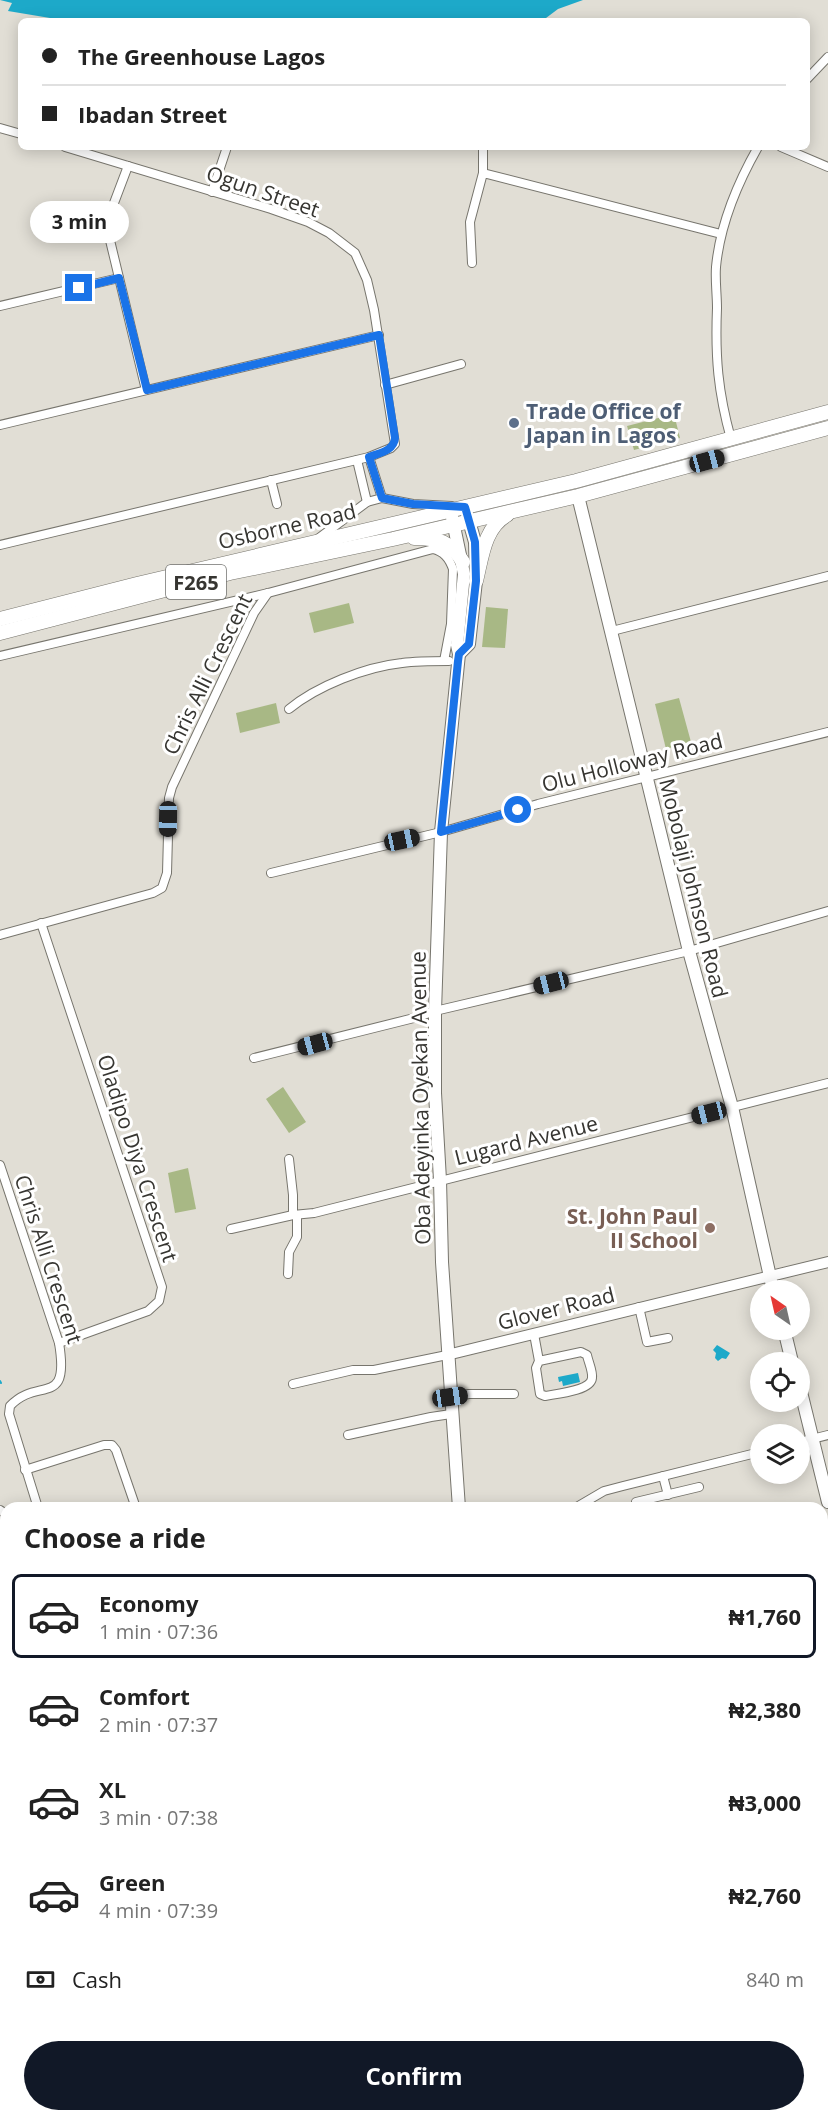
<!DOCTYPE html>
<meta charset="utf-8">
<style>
:root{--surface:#fff;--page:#f6f6f6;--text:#222;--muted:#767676;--line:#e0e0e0;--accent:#111827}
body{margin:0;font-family:"Open Sans",sans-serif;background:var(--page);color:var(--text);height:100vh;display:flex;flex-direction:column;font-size:22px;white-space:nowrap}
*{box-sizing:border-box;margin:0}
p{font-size:20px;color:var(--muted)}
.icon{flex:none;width:33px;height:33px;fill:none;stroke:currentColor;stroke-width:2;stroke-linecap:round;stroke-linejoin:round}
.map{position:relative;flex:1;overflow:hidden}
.drawer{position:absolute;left:0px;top:1502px;width:828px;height:620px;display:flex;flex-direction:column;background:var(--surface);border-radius:18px 18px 0 0;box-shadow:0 3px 15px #0003}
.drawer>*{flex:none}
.guide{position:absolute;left:18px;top:18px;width:792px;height:132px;border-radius:9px;box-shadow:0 3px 15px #0003;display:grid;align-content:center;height:132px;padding:0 24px;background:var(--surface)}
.needle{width:39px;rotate:326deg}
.tools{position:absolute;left:750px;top:1280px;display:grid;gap:12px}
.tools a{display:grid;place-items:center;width:60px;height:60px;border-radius:50%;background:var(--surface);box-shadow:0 3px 15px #0003;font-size:30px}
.end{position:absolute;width:27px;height:27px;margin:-14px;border:8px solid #1a73e8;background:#fff;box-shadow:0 0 0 3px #fff}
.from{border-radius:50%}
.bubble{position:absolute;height:42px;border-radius:21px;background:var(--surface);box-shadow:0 3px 15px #0003;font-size:20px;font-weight:700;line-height:42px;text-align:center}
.car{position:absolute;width:18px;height:36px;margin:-18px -9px;border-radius:8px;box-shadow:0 0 4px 2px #0007;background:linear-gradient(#222 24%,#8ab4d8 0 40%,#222 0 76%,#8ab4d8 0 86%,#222 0)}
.guide b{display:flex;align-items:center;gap:21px;height:57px;font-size:22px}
.guide b+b{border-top:2px solid var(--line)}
.guide i{width:15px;height:15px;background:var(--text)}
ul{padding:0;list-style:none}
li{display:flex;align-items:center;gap:18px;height:84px;margin:0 12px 9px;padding:0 12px;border:3px solid transparent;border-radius:9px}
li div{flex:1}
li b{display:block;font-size:22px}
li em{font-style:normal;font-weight:700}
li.on{border-color:var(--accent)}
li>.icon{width:54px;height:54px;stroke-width:1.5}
h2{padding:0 24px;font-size:27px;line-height:72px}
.pay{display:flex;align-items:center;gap:15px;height:66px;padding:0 24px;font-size:22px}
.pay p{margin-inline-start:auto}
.primary-button{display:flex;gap:12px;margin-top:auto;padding:12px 24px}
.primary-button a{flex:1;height:69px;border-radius:36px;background:var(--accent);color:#fff;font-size:24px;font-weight:700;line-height:69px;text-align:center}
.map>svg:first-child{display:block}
.green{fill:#a8b885}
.water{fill:#1da9c9}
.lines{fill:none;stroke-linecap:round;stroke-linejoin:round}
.stream{stroke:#1da9c9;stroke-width:2}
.minor-casing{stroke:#77756d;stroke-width:10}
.tertiary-casing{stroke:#77756d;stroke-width:12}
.secondary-casing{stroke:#77756d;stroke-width:14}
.primary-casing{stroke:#77756d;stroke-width:15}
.minor{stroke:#fff;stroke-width:8}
.tertiary{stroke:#fff;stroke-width:10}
.secondary{stroke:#fff;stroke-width:12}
.primary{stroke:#fff;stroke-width:14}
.route{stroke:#1a73e8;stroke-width:8}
.service-dot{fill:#5c6f8a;stroke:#fff;stroke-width:2}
.education-dot{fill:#8d6e63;stroke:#fff;stroke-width:2}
.labels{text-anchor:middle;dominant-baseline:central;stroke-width:6;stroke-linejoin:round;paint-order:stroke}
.shield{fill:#fff;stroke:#72726f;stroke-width:1.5}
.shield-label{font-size:20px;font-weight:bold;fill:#363531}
.street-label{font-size:21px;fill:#363531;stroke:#fff}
.service-label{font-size:21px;font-weight:bold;fill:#4e5e75;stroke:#fff;text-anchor:start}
.education-label{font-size:21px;font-weight:bold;fill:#785e54;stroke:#fff;text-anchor:end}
</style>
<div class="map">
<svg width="828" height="2120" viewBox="0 0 828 2120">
<rect width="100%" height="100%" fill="#e1ded5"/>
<!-- green -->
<g class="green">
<path d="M674 414 680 438 634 450 627 426Z"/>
<path d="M349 603 354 623 314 633 309 613Z"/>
<path d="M486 607 508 609 505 648 482 647Z"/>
<path d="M679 698 691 742 666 749 655 704Z"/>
<path d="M276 703 280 723 240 733 236 713Z"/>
<path d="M283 1087 306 1122 289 1133 266 1099Z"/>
<path d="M188 1168 196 1209 175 1213 168 1173Z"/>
<path d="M0 1583 6 1587 5 1681 0 1678Z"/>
</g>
<!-- water -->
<g class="water">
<path d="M0 0H583L558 9 542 21H68L8 11 12 3Z"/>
<path d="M717 1345 730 1353 726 1359 722 1358 718 1361 715 1358 716 1353 713 1350Z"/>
<path d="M578 1373 580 1382 563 1386 562 1381 559 1382 558 1377Z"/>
</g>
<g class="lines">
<!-- stream -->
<g class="stream">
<path d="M0 1381 1 1383"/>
<path d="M0 1596 6 1601"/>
</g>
<!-- minor casing -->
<g class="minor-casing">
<g id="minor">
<path d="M807 79 828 57"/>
<path d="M0 128 21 134"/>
<path d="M781 147 828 167"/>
<path d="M128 166 114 203 108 232 146 390"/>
<path d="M483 173V147"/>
<path d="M212 192 227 147"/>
<path d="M472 263 470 222 483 173 721 234"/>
<path d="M0 306 119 278"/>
<path d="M385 385 461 364"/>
<path d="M0 425 379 335"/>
<path d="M731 439C718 392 715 357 717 308 717 294 715 281 716 267 720 225 737 184 758 147"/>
<path d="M369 457 382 498"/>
<path d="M357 460 367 502"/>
<path d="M271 480 277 504"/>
<path d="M319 538 367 502 382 498 413 504 452 506"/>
<path d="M0 545 369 457 391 448 395 444 374 310 367 280 355 253 329 233 308 222 271 209 65 147"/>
<path d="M612 631 828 576"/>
<path d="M0 656 268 593 433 549C444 552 449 558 453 569L451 624 444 661"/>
<path d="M289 709C317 686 365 667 402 663 417 661 433 661 449 661"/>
<path d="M271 873 441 832 538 804 828 732"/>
<path d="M41 923 162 1287 159 1301 148 1311 59 1343"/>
<path d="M0 935 153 893 162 888 167 873 169 798 172 787 254 613 268 593"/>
<path d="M254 1058 418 1017 435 1011 689 951 828 911"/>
<path d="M289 1159 293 1195V1215"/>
<path d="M0 1165 59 1343C70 1409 38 1376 10 1406L9 1414 38 1508"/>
<path d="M231 1229 293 1215 314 1213 828 1083"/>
<path d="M288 1274 289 1252 297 1237V1216"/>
<path d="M639 1307 647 1342 668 1338"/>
<path d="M534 1334 539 1361 536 1368 540 1394 545 1396C555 1394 591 1391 592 1378 593 1371 588 1361 587 1355L581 1352 539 1361"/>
<path d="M293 1384 353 1370H374L447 1355"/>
<path d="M450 1397 469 1394H514"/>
<path d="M348 1435 431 1417 451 1414"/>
<path d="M800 1442 828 1435"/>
<path d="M25 1470 104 1445H112L116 1450 136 1508"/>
<path d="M663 1476 668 1495"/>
<path d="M636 1502 699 1487"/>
<path d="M575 1508 604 1491 623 1486 760 1452"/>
<path d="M0 1510 6 1514"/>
<path d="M822 1599 828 1598"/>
<path d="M822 1756 828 1754"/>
<path d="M0 1859 6 1854"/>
<path d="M0 1993 6 1987"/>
<path d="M822 2033 828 2031"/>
<path d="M472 2120 492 2115"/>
</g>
</g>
<!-- tertiary casing -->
<g class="tertiary-casing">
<path id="tertiary" d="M447 1355 828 1262"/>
</g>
<!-- secondary casing -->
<g class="secondary-casing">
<g id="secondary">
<path d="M578 496 689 951 732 1107 773 1290"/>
<path d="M452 517 464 574 457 645 459 654 441 832 435 1011V1093L440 1180 442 1262 459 1508"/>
<path d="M459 654 469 644 476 581 475 542 467 514"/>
<path d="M784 1329 792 1362"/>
<path d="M800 1388 828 1502"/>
<path d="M0 1641 6 1648"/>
<path d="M0 1661 6 1668"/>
<path d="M822 1931 828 1929"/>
<path d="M577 2115 578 2120"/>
<path d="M220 2120 224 2115"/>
<path d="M235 2120 238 2115"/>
</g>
</g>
<!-- primary casing -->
<g class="primary-casing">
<g id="primary">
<path d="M414 538C438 538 450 541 463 562"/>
<path d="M476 581C482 557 484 528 507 515"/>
<path d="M0 619 137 584 576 481 828 412"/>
<path d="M0 633 230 573 393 539 578 496 828 428"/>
</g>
</g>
<!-- minor -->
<use href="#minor" class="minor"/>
<!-- tertiary -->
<use href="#tertiary" class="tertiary"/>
<!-- secondary -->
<use href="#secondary" class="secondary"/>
<!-- primary -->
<use href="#primary" class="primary"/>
</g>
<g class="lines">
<!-- route -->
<path class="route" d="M79 288 119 278 147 390 379 335 395 438C394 451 379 453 369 457L382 498 413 504 465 507 475 542 476 581 469 644 459 654 458 661 441 832 518 810"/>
</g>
<!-- markers -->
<circle class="service-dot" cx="514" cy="423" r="6"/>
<circle class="education-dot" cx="710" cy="1228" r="6"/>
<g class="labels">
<!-- shield labels -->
<rect class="shield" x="166" y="565" width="60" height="34" rx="4.5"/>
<g class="shield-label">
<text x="196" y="582">F265</text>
</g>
<!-- street labels -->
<g class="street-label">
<text transform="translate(263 191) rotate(19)">Ogun Street</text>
<text transform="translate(287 526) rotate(-13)">Osborne Road</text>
<text transform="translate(207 674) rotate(-64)">Chris Alli Crescent</text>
<text transform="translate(632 762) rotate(-14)">Olu Holloway Road</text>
<text transform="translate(694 888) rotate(76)">Mobolaji Johnson Road</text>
<text transform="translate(420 1098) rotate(-91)">Oba Adeyinka Oyekan Avenue</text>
<text transform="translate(526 1140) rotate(-14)">Lugard Avenue</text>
<text transform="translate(138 1158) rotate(72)">Oladipo Diya Crescent</text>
<text transform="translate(49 1259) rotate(72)">Chris Alli Crescent</text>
<text transform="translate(556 1308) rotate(-14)">Glover Road</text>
</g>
<!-- service labels -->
<g class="service-label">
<text x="526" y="411">Trade Office of<tspan x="526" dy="24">Japan in Lagos</tspan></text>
</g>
<!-- education labels -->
<g class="education-label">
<text x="698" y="1216">St. John Paul<tspan x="698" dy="24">II School</tspan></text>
</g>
</g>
</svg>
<div class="tools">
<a><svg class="needle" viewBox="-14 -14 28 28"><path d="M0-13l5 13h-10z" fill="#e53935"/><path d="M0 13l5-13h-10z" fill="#767676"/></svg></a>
<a><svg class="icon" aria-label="locate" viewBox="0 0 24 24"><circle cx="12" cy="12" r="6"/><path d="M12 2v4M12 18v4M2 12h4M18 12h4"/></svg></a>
<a><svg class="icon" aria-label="layers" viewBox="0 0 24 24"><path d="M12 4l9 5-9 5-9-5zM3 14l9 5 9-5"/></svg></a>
</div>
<i class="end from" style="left:518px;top:810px"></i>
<i class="end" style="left:79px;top:288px"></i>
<div class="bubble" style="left:30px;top:201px;width:99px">3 min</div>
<i class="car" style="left:707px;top:461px;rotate:75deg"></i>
<i class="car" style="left:168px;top:819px;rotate:181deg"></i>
<i class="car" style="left:402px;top:840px;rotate:78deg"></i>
<i class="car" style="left:551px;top:983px;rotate:256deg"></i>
<i class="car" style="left:315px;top:1044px;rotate:255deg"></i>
<i class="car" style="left:709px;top:1113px;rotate:256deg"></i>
<i class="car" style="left:450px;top:1397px;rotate:82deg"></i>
<div class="guide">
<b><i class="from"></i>The Greenhouse Lagos</b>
<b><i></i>Ibadan Street</b>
</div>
<section class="drawer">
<h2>Choose a ride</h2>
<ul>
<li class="on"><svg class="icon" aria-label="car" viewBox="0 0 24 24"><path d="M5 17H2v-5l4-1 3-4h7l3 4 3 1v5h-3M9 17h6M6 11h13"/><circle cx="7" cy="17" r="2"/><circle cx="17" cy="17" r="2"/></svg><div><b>Economy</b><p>1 min · 07:36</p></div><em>₦1,760</em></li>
<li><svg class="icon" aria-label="car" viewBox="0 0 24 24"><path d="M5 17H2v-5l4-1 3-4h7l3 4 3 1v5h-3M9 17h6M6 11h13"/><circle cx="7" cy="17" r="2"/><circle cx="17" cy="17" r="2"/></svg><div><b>Comfort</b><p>2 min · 07:37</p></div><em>₦2,380</em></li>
<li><svg class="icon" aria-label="car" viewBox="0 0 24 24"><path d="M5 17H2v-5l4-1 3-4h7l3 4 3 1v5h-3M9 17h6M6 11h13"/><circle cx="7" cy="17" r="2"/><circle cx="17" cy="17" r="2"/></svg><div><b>XL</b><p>3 min · 07:38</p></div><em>₦3,000</em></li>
<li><svg class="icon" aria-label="car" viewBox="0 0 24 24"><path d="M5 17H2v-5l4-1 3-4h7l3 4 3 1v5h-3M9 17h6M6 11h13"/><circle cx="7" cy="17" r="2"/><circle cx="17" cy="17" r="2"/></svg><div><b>Green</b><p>4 min · 07:39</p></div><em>₦2,760</em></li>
</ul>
<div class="pay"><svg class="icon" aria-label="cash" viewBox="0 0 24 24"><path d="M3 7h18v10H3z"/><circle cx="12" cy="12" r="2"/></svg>Cash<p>840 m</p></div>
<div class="primary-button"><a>Confirm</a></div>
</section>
</div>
